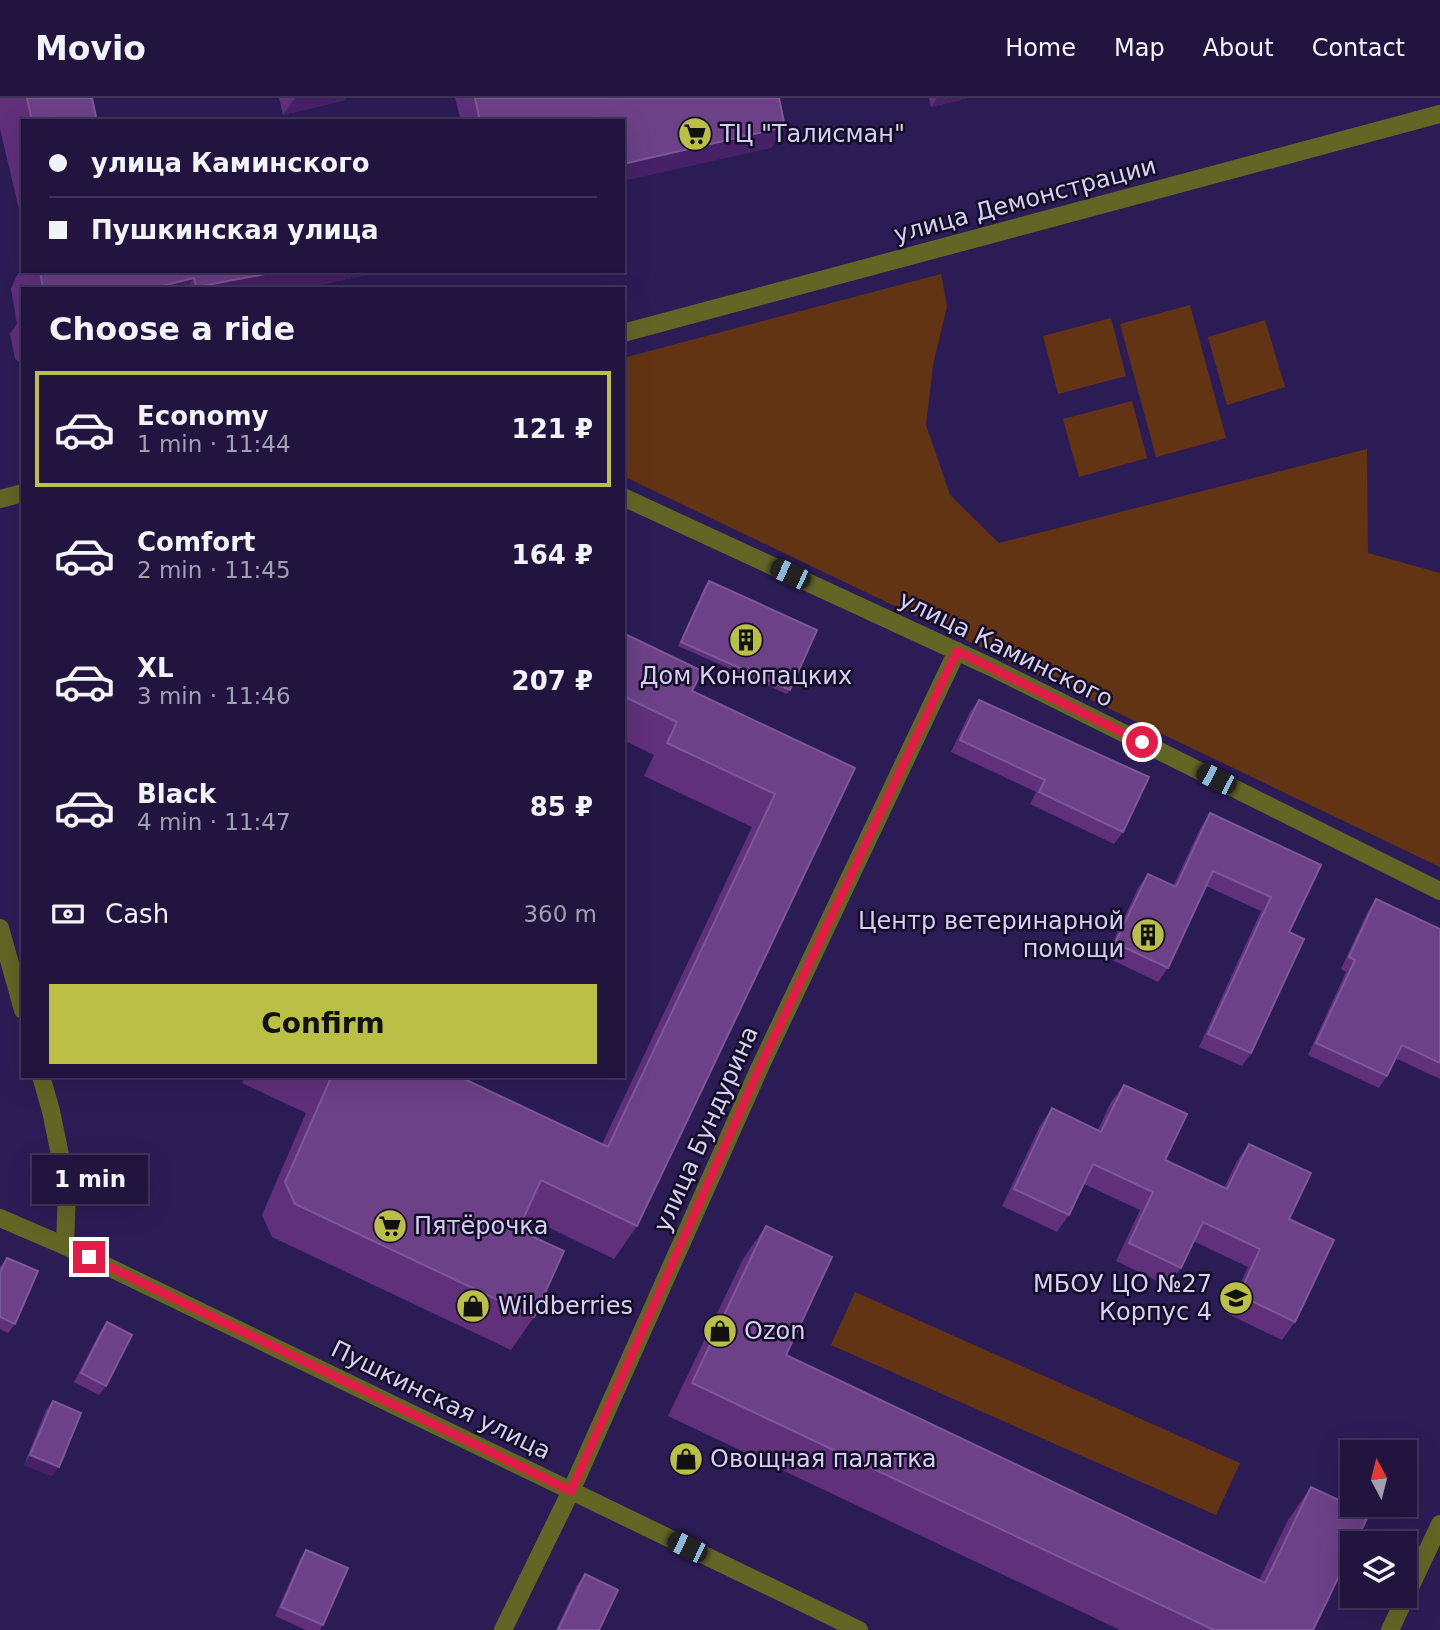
<!DOCTYPE html>
<meta charset="utf-8">
<style>
:root{--surface:#211540;--page:#291e47;--text:#f1f3f6;--muted:#a29fb1;--line:#3e3459;--accent:#bac045}
body{margin:0;font-family:"DejaVu Sans",sans-serif;background:var(--page);color:var(--text);height:100vh;display:flex;flex-direction:column;font-size:26px;white-space:nowrap}
*{box-sizing:border-box;margin:0}
p{font-size:23px;color:var(--muted)}
.icon{flex:none;width:38px;height:38px;fill:none;stroke:currentColor;stroke-width:2;stroke-linecap:round;stroke-linejoin:round}
.map{position:relative;flex:1;overflow:hidden}
.panel{position:absolute;left:21px;top:189px;width:604px;height:791px;display:flex;flex-direction:column;background:var(--surface);border-radius:0px;box-shadow:0 7px 28px #0002,0 0 0 2px var(--line)}
.panel>*{flex:none}
.banner{position:absolute;left:21px;top:21px;width:604px;height:154px;border-radius:0px;box-shadow:0 7px 28px #0002,0 0 0 2px var(--line);display:grid;align-content:center;height:154px;padding:0 28px;background:var(--surface)}
.needle{width:46px;rotate:353deg}
.controls{position:absolute;left:1340px;top:1342px;display:grid;gap:14px}
.controls a{display:grid;place-items:center;width:77px;height:77px;border-radius:0px;background:var(--surface);box-shadow:0 7px 28px #0002,0 0 0 2px var(--line);font-size:35px}
.end{position:absolute;width:32px;height:32px;margin:-16px;border:9px solid #e11d48;background:#fff;box-shadow:0 0 0 4px #fff}
.from{border-radius:50%}
.bubble{position:absolute;height:49px;border-radius:0px;background:var(--surface);box-shadow:0 7px 28px #0002,0 0 0 2px var(--line);font-size:23px;font-weight:700;line-height:49px;text-align:center}
.car{position:absolute;width:21px;height:42px;margin:-21px -10px;border-radius:9px;box-shadow:0 0 5px 2px #0007;background:linear-gradient(#222 24%,#8ab4d8 0 40%,#222 0 76%,#8ab4d8 0 86%,#222 0)}
.banner b{display:flex;align-items:center;gap:24px;height:66px;font-size:26px}
.banner b+b{border-top:2px solid var(--line)}
.banner i{width:18px;height:18px;background:var(--text)}
ul{padding:0;list-style:none}
li{display:flex;align-items:center;gap:21px;height:116px;margin:0 14px 10px;padding:0 14px;border:4px solid transparent;border-radius:0px}
li div{flex:1}
li b{display:block;font-size:26px}
li em{font-style:normal;font-weight:700}
li.selected{border-color:var(--accent)}
li>.icon{width:63px;height:63px;stroke-width:1.5}
h2{padding:0 28px;font-size:32px;line-height:84px}
.pay{display:flex;align-items:center;gap:18px;height:77px;padding:0 28px;font-size:26px}
.pay p{margin-inline-start:auto}
.primary-button{display:flex;gap:14px;margin-top:auto;padding:14px 28px}
.primary-button a{flex:1;height:80px;border-radius:0px;background:var(--accent);color:#111;font-size:28px;font-weight:700;line-height:80px;text-align:center}
header{display:flex;align-items:center;gap:42px;box-sizing:border-box;height:98px;padding:0 35px;background:var(--surface);border-bottom:2px solid var(--line)}
header strong{font-size:33px}
nav{display:flex;gap:38px;margin-inline-start:auto;font-size:24px}
.map>svg:first-child{display:block}
.green{fill:#633413}
.lines{fill:none;stroke-linecap:round;stroke-linejoin:round}
.minor{stroke:#626625;stroke-width:18}
.wall{fill:#60307b}
.shaded-wall{fill:#462167}
.building{fill:#6c4188;stroke:#7c5799;stroke-width:2}
.route{stroke:#e11d48;stroke-width:9}
.labels{text-anchor:middle;dominant-baseline:central;stroke-width:5;stroke-linejoin:round;paint-order:stroke}
.poi-label{font-size:24px;fill:#d4cff3;stroke:#130d26;text-anchor:start}
.street-label{font-size:24px;fill:#d4cff3;stroke:#130d26}
</style>
<header>
<strong>Movio</strong>
<nav><a>Home</a><a>Map</a><a>About</a><a>Contact</a></nav>
</header>
<div class="map">
<svg width="1440" height="1532" viewBox="0 0 1440 1532">
<rect width="100%" height="100%" fill="#2c1c56"/>
<!-- green -->
<g class="green">
<path d="M941 176 947 208 933 267 926 327 950 397 999 445 1367 351 1368 455 1440 475V769L623 378V260Z"/>
<path d="M1190 207 1226 340 1156 359 1120 226Z"/>
<path d="M1111 220 1126 278 1058 296 1043 238Z"/>
<path d="M1265 222 1285 289 1227 307 1208 239Z"/>
<path d="M1132 303 1147 360 1079 379 1063 321Z"/>
<path d="M855 1194 1240 1365 1216 1417 831 1247Z"/>
</g>
<g class="lines">
<!-- minor -->
<g class="minor">
<path d="M623 235 1440 16"/>
<path d="M623 399 993 570 1440 793"/>
<path d="M0 401 23 395"/>
<path d="M0 830 23 912"/>
<path d="M41 978 51 1013 67 1091 65 1148"/>
<path d="M0 1120 65 1148 859 1532"/>
<path d="M503 1532 571 1393 760 969 957 553"/>
<path d="M1390 1532 1440 1426"/>
</g>
</g>
<!-- wall -->
<g class="wall">
<path d="M0 0H92L97 23H23V128L0 31Z"/>
<path d="M279 0H346L345 2 283 17Z"/>
<path d="M455 0H779L785 29 771 50 623 23H461Z"/>
<path d="M929 0H967L931 9Z"/>
<path d="M23 169V173H384L301 191H23V267L15 261 10 236 17 226 11 191 16 179Z"/>
<path d="M709 483 790 592 787 596 678 548 705 488Z"/>
<path d="M623 535 692 593 855 670 637 1128 614 1161 525 1118 518 1132 534 1219 511 1252 272 1139 262 1117 306 1015 242 985 245 978H458L602 1046 752 729 644 678 654 657 623 642Z"/>
<path d="M979 602 1123 734 1114 746 1030 706 1036 694 951 654 970 614Z"/>
<path d="M1210 715 1321 767 1289 834 1251 955 1242 968 1199 949 1261 813 1206 788 1168 870 1158 884 1106 859 1138 790 1148 776 1173 788 1201 729Z"/>
<path d="M1376 801 1440 831V981L1395 960 1387 978 1379 990 1308 957 1346 874 1341 871 1368 813Z"/>
<path d="M1124 987 1165 1062 1224 1090 1237 1063 1249 1046 1289 1121 1295 1224 1282 1242 1226 1215 1248 1169 1193 1143 1181 1170 1168 1188 1116 1163 1140 1112 1084 1086 1069 1117 1057 1134 1002 1108 1040 1028 1052 1010 1098 1032 1111 1004Z"/>
<path d="M766 1128 786 1257 1259 1482 1288 1422 1311 1389 1313 1532H1120L668 1318 743 1161Z"/>
<path d="M7 1160 15 1226 8 1235 0 1231V1169Z"/>
<path d="M107 1224 106 1288 99 1297 74 1284 100 1234Z"/>
<path d="M53 1303 52 1378 24 1367 46 1312Z"/>
<path d="M306 1452 323 1527 320 1532H306L275 1518 300 1461Z"/>
<path d="M585 1476 599 1532H556L577 1487Z"/>
</g>
<!-- shaded-wall -->
<g class="shaded-wall">
<path d="M295 0H346L345 2 283 17Z"/>
<path d="M937 0H967L931 9Z"/>
<path d="M785 29 771 50 623 83V66Z"/>
<path d="M268 173H384L301 191H194L196 189Z"/>
<path d="M194 180 186 191H150Z"/>
<path d="M30 1357 59 1369 52 1378 24 1367Z"/>
</g>
<!-- building -->
<g class="building">
<path d="M27 0H92L97 23H32Z"/>
<path d="M475 0H779L785 29 623 66V23H480Z"/>
<path d="M40 173H276V174L196 189 194 180 150 191H43Z"/>
<path d="M709 483 817 532 790 592 681 544Z"/>
<path d="M623 535 702 573 692 593 855 670 637 1128 541 1082 518 1132 564 1153 534 1219 295 1106 285 1084 330 982 322 978H458L608 1049 775 696 667 645 677 624 623 598Z"/>
<path d="M979 602 1149 679 1123 734 1039 694 1045 682 960 642Z"/>
<path d="M1210 715 1321 767 1289 834 1304 841 1251 955 1208 936 1271 799 1213 773 1168 870 1115 845 1148 776 1176 789Z"/>
<path d="M1376 801 1440 831V965L1402 947 1387 978 1316 945 1355 862 1349 859Z"/>
<path d="M1124 987 1187 1016 1165 1062 1227 1091 1249 1046 1311 1075 1289 1121 1334 1142 1295 1224 1239 1197 1260 1151 1203 1124 1181 1170 1129 1145 1153 1094 1093 1066 1069 1117 1014 1091 1052 1010 1101 1034Z"/>
<path d="M766 1128 832 1159 786 1257 1265 1485 1311 1389 1369 1416 1355 1446H1353V1449L1313 1532H1214L692 1285Z"/>
<path d="M7 1160 38 1173 15 1226 0 1219V1175Z"/>
<path d="M107 1224 132 1237 106 1288 81 1275Z"/>
<path d="M53 1303 81 1315 59 1369 30 1357Z"/>
<path d="M306 1452 348 1470 323 1527 281 1509Z"/>
<path d="M585 1476 618 1492 599 1532H558Z"/>
</g>
<g class="lines">
<!-- route -->
<path class="route" d="M89 1159 571 1393 760 969 957 553 1142 644"/>
</g>
<!-- icons -->
<defs>
<g id="supermarket-disc" transform="scale(1.75)"><circle r="9.5" fill="#bac045" stroke="#130d26"/><path d="M-6-5.5h2.5l.6 2H6L4.5 2H-2.5L-4.4-4H-6ZM-1.5 3.2a1.3 1.3 0 1 0 .1 0ZM3 3.2a1.3 1.3 0 1 0 .1 0Z" fill="#111"/></g>
<g id="building-disc" transform="scale(1.75)"><circle r="9.5" fill="#bac045" stroke="#130d26"/><path d="M-4-6H4V6H1V3H-1V6H-4ZM-2.5-4.3h1.7v1.8h-1.7ZM.8-4.3h1.7v1.8H.8ZM-2.5-1h1.7V.8h-1.7ZM.8-1h1.7V.8H.8Z" fill="#111"/></g>
<g id="school-disc" transform="scale(1.75)"><circle r="9.5" fill="#bac045" stroke="#130d26"/><path d="M0-5L7-2L0 1L-7-2ZM-4 1L0 2.5L4 1V4Q0 6-4 4Z" fill="#111"/></g>
<g id="shop-disc" transform="scale(1.75)"><circle r="9.5" fill="#bac045" stroke="#130d26"/><path d="M-5-2.5h2.3a2.7 3.5 0 0 1 5.4 0H5L5.5 6h-11ZM-1.5-2.5h3a1.5 2.3 0 0 0-3 0Z" fill="#111"/></g>
</defs>
<g fill-rule="evenodd">
<use href="#supermarket-disc" x="695" y="36"/>
<use href="#building-disc" x="746" y="542"/>
<use href="#building-disc" x="1148" y="837"/>
<use href="#supermarket-disc" x="390" y="1128"/>
<use href="#school-disc" x="1236" y="1200"/>
<use href="#shop-disc" x="473" y="1208"/>
<use href="#shop-disc" x="720" y="1233"/>
<use href="#shop-disc" x="686" y="1361"/>
</g>
<g class="labels">
<!-- poi labels -->
<g class="poi-label">
<text x="720" y="36">ТЦ "Талисман"</text>
<text x="746" y="578" text-anchor="middle">Дом Конопацких</text>
<text x="1124" y="823" text-anchor="end">Центр ветеринарной<tspan x="1124" dy="28">помощи</tspan></text>
<text x="414" y="1128">Пятёрочка</text>
<text x="1212" y="1186" text-anchor="end">МБОУ ЦО №27<tspan x="1212" dy="28">Корпус 4</tspan></text>
<text x="498" y="1208">Wildberries</text>
<text x="744" y="1233">Ozon</text>
<text x="710" y="1361">Овощная палатка</text>
</g>
<!-- street labels -->
<g class="street-label">
<text transform="translate(1025 102) rotate(-15)">улица Демонстрации</text>
<text transform="translate(1006 551) rotate(26)">улица Каминского</text>
<text transform="translate(706 1031) rotate(-66)">улица Бундурина</text>
<text transform="translate(441 1302) rotate(26)">Пушкинская улица</text>
</g>
</g>
</svg>
<div class="controls">
<a><svg class="needle" viewBox="-14 -14 28 28"><path d="M0-13l5 13h-10z" fill="#e53935"/><path d="M0 13l5-13h-10z" fill="#a29fb1"/></svg></a>
<a><svg class="icon" aria-label="layers" viewBox="0 0 24 24"><path d="M12 4l9 5-9 5-9-5zM3 14l9 5 9-5"/></svg></a>
</div>
<i class="end from" style="left:1142px;top:644px"></i>
<i class="end" style="left:89px;top:1159px"></i>
<div class="bubble" style="left:32px;top:1057px;width:116px">1 min</div>
<i class="car" style="left:790px;top:476px;rotate:295deg"></i>
<i class="car" style="left:1216px;top:681px;rotate:297deg"></i>
<i class="car" style="left:687px;top:1449px;rotate:296deg"></i>
<div class="banner">
<b><i class="from"></i>улица Каминского</b>
<b><i></i>Пушкинская улица</b>
</div>
<section class="panel">
<h2>Choose a ride</h2>
<ul>
<li class="selected"><svg class="icon" aria-label="car" viewBox="0 0 24 24"><path d="M5 17H2v-5l4-1 3-4h7l3 4 3 1v5h-3M9 17h6M6 11h13"/><circle cx="7" cy="17" r="2"/><circle cx="17" cy="17" r="2"/></svg><div><b>Economy</b><p>1 min · 11:44</p></div><em>121 ₽</em></li>
<li><svg class="icon" aria-label="car" viewBox="0 0 24 24"><path d="M5 17H2v-5l4-1 3-4h7l3 4 3 1v5h-3M9 17h6M6 11h13"/><circle cx="7" cy="17" r="2"/><circle cx="17" cy="17" r="2"/></svg><div><b>Comfort</b><p>2 min · 11:45</p></div><em>164 ₽</em></li>
<li><svg class="icon" aria-label="car" viewBox="0 0 24 24"><path d="M5 17H2v-5l4-1 3-4h7l3 4 3 1v5h-3M9 17h6M6 11h13"/><circle cx="7" cy="17" r="2"/><circle cx="17" cy="17" r="2"/></svg><div><b>XL</b><p>3 min · 11:46</p></div><em>207 ₽</em></li>
<li><svg class="icon" aria-label="car" viewBox="0 0 24 24"><path d="M5 17H2v-5l4-1 3-4h7l3 4 3 1v5h-3M9 17h6M6 11h13"/><circle cx="7" cy="17" r="2"/><circle cx="17" cy="17" r="2"/></svg><div><b>Black</b><p>4 min · 11:47</p></div><em>85 ₽</em></li>
</ul>
<div class="pay"><svg class="icon" aria-label="cash" viewBox="0 0 24 24"><path d="M3 7h18v10H3z"/><circle cx="12" cy="12" r="2"/></svg>Cash<p>360 m</p></div>
<div class="primary-button"><a>Confirm</a></div>
</section>
</div>
